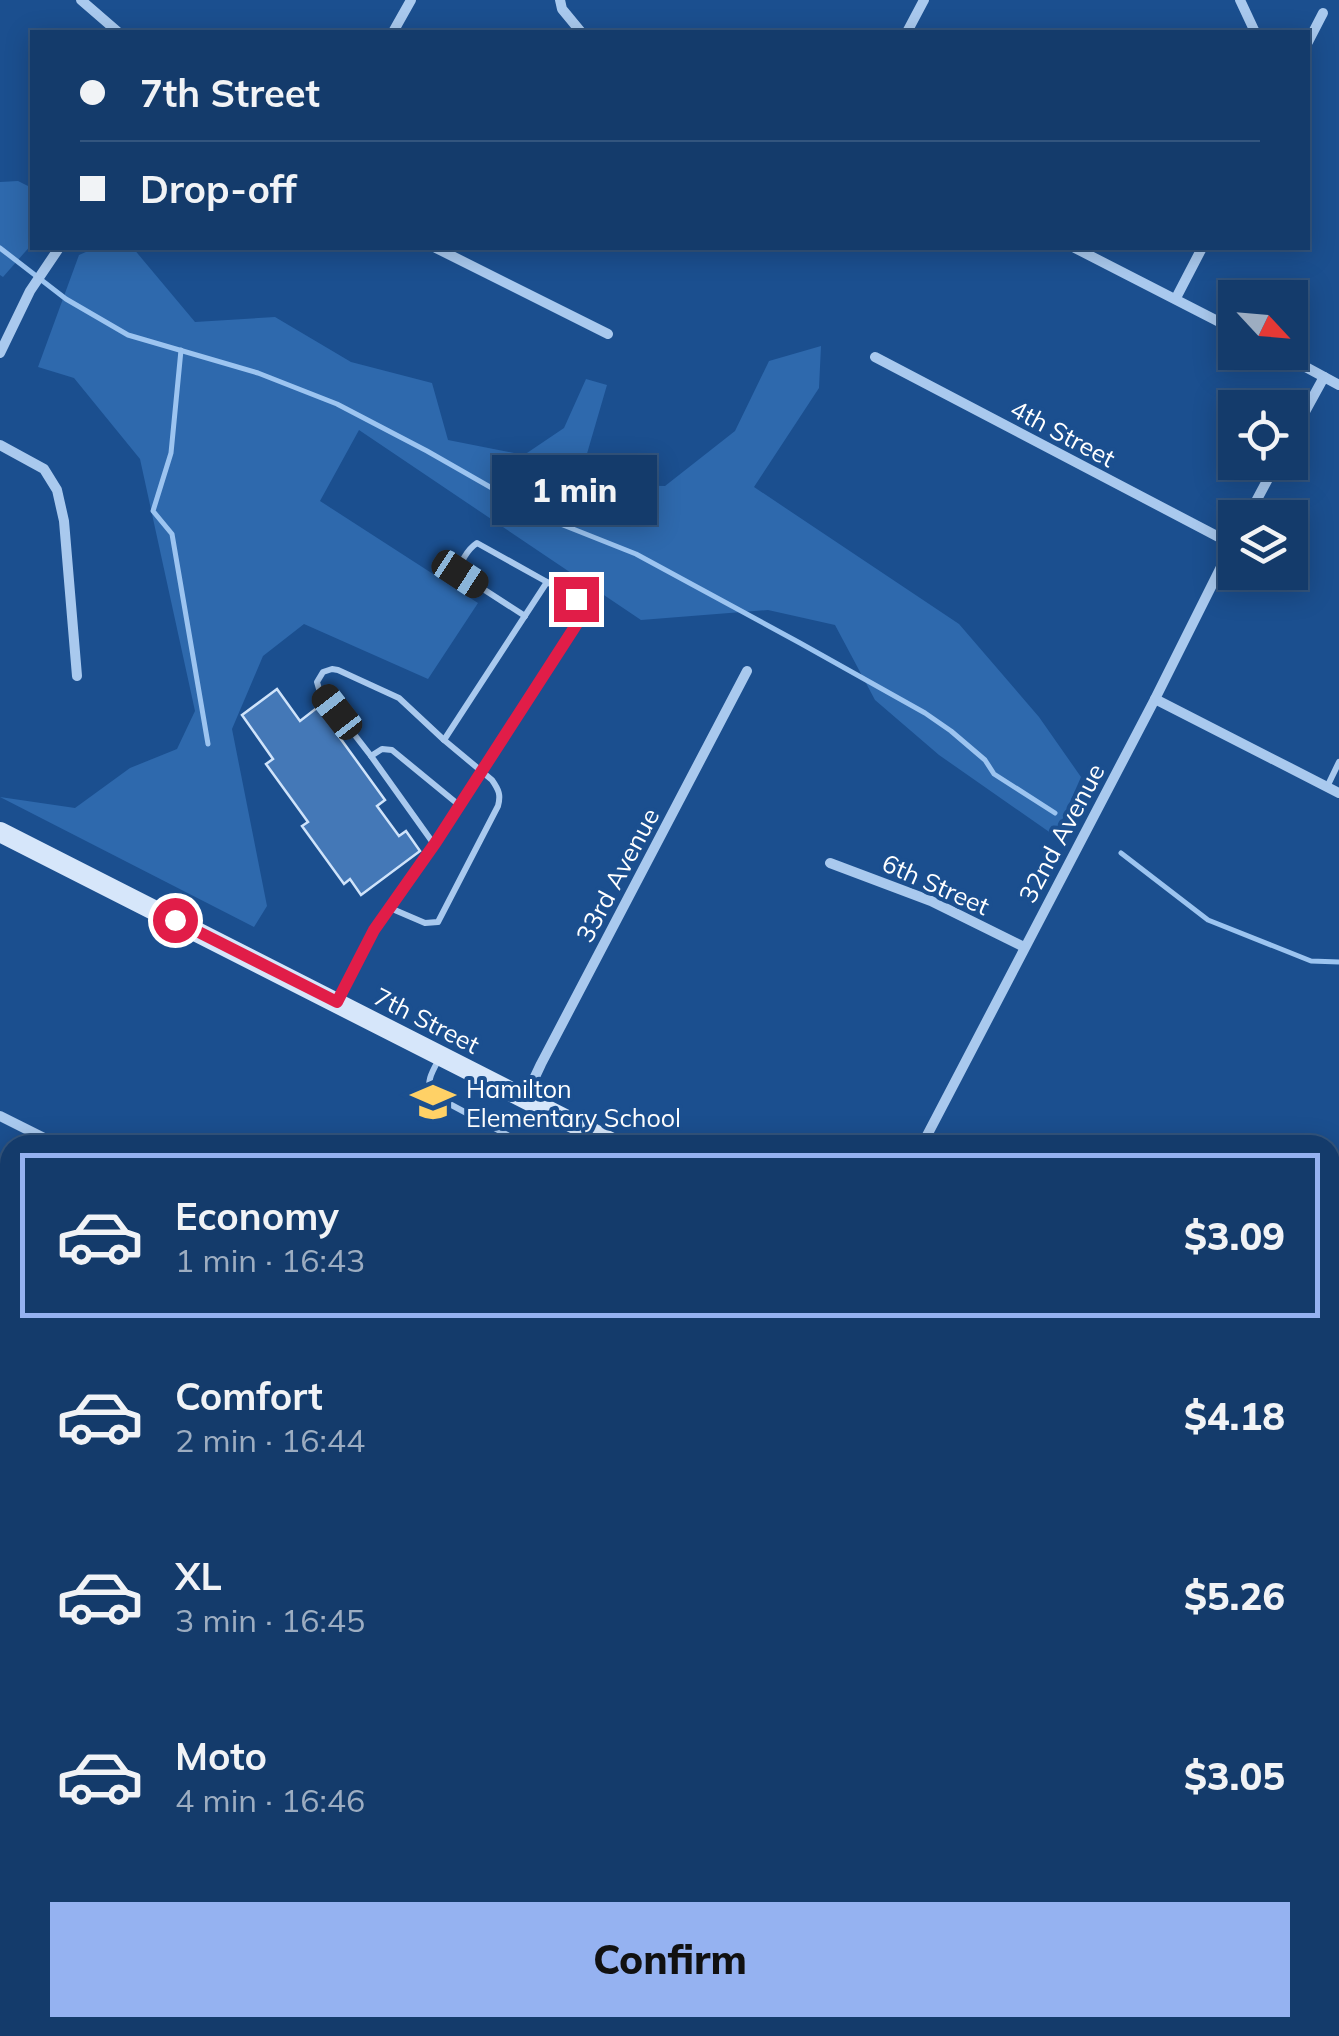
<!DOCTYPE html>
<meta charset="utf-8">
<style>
:root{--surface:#143b6b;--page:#214673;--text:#f1f3f6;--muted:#9dadc1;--line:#33557e;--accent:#95b2f1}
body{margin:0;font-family:Mulish,sans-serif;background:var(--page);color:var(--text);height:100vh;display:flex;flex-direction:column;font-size:38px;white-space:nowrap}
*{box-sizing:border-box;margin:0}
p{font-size:32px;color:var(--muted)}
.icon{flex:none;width:55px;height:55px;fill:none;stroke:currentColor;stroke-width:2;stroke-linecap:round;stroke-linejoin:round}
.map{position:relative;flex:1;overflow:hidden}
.side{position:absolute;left:0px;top:1135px;width:1340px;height:902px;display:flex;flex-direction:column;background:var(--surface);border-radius:30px 30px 0 0;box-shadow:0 5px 25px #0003,0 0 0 2px var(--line)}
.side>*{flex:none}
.banner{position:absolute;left:30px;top:30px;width:1280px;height:220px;border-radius:0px;box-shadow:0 5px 25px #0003,0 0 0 2px var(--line);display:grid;align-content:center;height:220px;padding:0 50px;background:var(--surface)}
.needle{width:65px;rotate:116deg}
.tools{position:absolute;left:1218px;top:280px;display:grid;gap:20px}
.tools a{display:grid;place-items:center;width:90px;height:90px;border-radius:0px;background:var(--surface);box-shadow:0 5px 25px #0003,0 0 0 2px var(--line);font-size:50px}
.end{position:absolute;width:45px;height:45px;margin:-22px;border:12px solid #e11d48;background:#fff;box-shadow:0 0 0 5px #fff}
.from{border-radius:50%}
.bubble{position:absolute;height:70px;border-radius:0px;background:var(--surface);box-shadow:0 5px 25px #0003,0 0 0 2px var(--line);font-size:32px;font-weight:800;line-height:70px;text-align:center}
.car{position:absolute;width:30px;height:60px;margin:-30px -15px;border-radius:12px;box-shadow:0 0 8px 2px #0007;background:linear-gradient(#222 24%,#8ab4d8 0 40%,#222 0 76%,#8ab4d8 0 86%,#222 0)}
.banner b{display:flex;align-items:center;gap:35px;height:95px;font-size:38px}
.banner b+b{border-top:2px solid var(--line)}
.banner i{width:25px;height:25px;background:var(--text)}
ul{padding:18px 0 0;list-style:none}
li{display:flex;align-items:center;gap:30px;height:165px;margin:0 20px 15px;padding:0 30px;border:5px solid transparent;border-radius:0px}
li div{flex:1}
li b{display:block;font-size:38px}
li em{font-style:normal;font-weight:800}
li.on{border-color:var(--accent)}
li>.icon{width:90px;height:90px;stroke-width:1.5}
.cta{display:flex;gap:20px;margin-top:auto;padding:20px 50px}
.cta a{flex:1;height:115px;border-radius:0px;background:var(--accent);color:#111;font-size:40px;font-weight:800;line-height:115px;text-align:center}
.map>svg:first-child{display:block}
.green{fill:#2e69ad}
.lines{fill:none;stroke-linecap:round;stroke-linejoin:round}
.stream{stroke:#9cc4f0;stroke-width:5}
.building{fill:#4478b7;stroke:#cfe3fa;stroke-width:2.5}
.lane{stroke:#a9c9ee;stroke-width:6}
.street{stroke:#a9c9ee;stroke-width:10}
.secondary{stroke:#d6e6fa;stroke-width:20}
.route{stroke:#e11d48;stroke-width:12}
.labels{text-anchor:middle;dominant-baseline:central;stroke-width:8;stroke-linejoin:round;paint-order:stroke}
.street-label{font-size:25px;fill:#fff;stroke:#1b4f8f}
.poi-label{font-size:25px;fill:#fff;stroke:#1b4f8f;text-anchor:start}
</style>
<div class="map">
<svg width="1339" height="2036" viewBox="0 0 1339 2036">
<rect width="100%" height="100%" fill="#1b4f8f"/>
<!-- green -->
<g class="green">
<path d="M18 181 32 188V244L3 277 0 275V182Z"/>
<path d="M95 248H133L195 322 275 317 351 362 432 383 448 440 524 455 564 428 586 379 607 385 586 457 620 485 665 486 735 431 769 361 821 346 819 388 754 487 959 624 1039 717 1081 777 1055 836 939 755 875 700 835 625 768 610 641 620 359 430 320 501 478 603 428 679 304 624 263 656 232 729 267 906 254 927 0 797 75 808 130 768 177 749 195 711 140 459 74 378 38 367 79 255Z"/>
<path d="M10 1282V1368L0 1375V1290Z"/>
<path d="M1330 1890 1339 1891V1993L1330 1992Z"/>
<path d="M148 2028H476L473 2036H154V2032Z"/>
<path d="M772 2028H1081L1076 2036H764Z"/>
</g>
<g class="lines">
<!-- stream -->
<g class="stream">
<path d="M0 248 66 299 128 335 258 373 337 404 427 451 518 503 563 525 636 554 800 643 925 713 951 731 985 760 994 774 1055 813"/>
<path d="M181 350 171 453 153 511 172 534 208 744"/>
<path d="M1121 853 1208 920 1311 961 1339 962"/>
<path d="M1330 1925 1339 1939"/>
<path d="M805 2036 806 2028"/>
<path d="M920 2036 924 2028"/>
</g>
</g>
<!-- building -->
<path class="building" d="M277 689 300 721 322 704 340 728 335 731 385 800 377 806 399 836 406 831 420 851 361 895 350 879 344 884 302 826 308 822 266 764 273 759 242 715Z"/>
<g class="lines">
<!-- lane -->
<g class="lane">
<path d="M525 616 460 574C458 564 468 549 477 543L547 582"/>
<path d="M371 756 382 749 392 750 459 805"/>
<path d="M1327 787 1339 762"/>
<path d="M390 908 425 923 438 922 498 806C501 795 499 790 492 780L444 740 399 698 338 670 332 669 323 672 317 682 319 689 371 756 431 840 436 843"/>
<path d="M339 998 374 929 436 843 578 623 581 606 576 599 547 582 444 740"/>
<path d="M438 1061C432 1072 426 1082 431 1094L526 1145"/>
<path d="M1330 1346 1339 1351"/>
<path d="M1330 1413 1339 1396"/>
<path d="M1330 1442 1339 1447"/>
<path d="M0 1965 10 1973"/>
</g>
<!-- street -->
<g class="street">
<path d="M81 0 118 32"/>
<path d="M560 0 562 9 581 32"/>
<path d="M1240 0 1255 32"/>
<path d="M393 32 411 0"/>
<path d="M907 32 924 0"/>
<path d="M1308 42 1323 13"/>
<path d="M436 248 608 334"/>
<path d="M1075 248 1235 330"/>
<path d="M1176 298 1202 248"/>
<path d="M1278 352 1339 385"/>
<path d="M0 353 30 291 59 248"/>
<path d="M875 357 1232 544"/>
<path d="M1290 439 1324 377"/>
<path d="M0 445 44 469 57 490 64 521 77 676"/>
<path d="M1247 518 1277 462"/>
<path d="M1155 699 1339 793"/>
<path d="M830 863 931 901 1024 947"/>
<path d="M525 1098 541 1064 747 671"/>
<path d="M0 1116 58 1145"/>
<path d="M922 1145 1155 699 1235 539"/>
<path d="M0 1600 10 1579"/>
<path d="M0 1934 10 1931"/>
<path d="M584 2028 588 2036"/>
</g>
<!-- secondary -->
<g class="secondary">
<path d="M0 832 616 1145"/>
<path d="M1330 1513 1339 1517"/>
</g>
</g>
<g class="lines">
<!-- route -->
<path class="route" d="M175 920 337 1002 374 930 436 842 578 622 582 606 576 599"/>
</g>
<!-- icons -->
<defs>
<g id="school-bare" transform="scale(3.45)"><path d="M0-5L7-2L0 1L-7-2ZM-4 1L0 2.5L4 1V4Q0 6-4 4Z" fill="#ffd166" stroke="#1b4f8f" stroke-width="2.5" paint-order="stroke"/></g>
</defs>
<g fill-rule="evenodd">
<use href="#school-bare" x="433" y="1102"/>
</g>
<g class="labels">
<!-- street labels -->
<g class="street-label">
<text transform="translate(1063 433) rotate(28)">4th Street</text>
<text transform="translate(1061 833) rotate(-62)">32nd Avenue</text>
<text transform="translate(617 875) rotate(-62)">33rd Avenue</text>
<text transform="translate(936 884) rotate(24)">6th Street</text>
<text transform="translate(427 1020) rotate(27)">7th Street</text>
</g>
<!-- poi labels -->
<g class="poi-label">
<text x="466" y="1088">Hamilton<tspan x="466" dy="29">Elementary School</tspan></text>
</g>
</g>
</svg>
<div class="tools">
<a><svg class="needle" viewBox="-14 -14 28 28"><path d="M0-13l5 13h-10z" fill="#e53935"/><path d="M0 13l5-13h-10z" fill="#9dadc1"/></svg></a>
<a><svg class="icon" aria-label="locate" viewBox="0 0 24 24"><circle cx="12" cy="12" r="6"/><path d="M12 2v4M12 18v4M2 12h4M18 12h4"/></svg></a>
<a><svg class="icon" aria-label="layers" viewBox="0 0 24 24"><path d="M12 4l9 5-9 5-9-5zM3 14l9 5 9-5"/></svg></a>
</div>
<i class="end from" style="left:175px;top:920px"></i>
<i class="end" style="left:576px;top:599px"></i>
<div class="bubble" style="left:492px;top:455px;width:165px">1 min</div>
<i class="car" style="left:460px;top:574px;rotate:123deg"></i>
<i class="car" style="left:337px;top:712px;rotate:322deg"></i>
<div class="banner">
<b><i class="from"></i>7th Street</b>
<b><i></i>Drop-off</b>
</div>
<section class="side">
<ul>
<li class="on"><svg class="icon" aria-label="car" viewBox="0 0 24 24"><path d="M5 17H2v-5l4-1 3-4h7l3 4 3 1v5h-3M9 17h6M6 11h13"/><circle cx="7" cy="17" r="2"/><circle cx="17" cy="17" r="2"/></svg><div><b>Economy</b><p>1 min · 16:43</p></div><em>$3.09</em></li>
<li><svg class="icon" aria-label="car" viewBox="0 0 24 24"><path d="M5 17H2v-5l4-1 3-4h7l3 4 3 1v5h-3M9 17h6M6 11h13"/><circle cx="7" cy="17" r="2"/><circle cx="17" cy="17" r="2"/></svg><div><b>Comfort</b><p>2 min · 16:44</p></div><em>$4.18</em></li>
<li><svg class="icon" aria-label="car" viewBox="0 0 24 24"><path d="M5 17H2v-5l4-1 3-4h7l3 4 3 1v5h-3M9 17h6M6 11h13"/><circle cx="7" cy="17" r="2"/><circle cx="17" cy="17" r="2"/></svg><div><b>XL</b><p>3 min · 16:45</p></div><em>$5.26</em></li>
<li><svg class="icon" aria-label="car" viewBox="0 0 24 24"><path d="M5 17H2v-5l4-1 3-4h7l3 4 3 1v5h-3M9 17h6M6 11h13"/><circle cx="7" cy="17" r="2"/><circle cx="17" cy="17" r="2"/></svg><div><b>Moto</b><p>4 min · 16:46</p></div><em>$3.05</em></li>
</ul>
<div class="cta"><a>Confirm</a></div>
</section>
</div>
